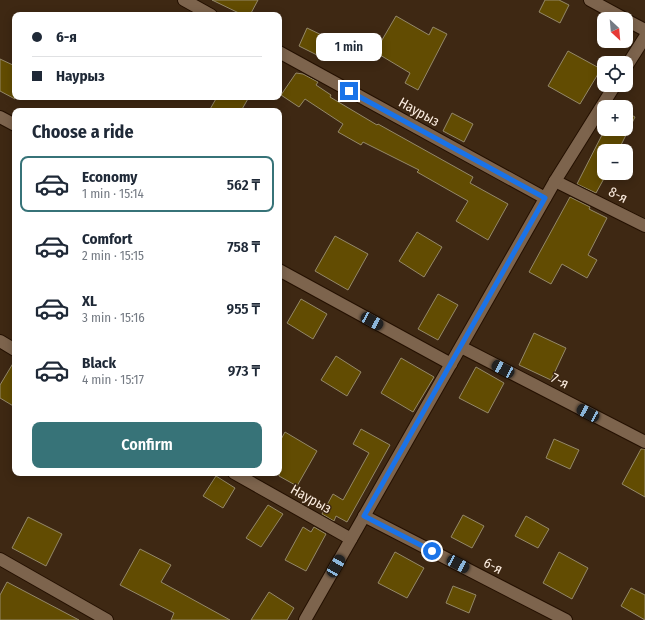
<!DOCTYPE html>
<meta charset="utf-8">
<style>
:root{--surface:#fff;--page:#f6f6f7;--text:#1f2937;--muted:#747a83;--line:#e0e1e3;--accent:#377378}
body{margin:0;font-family:"Fira Sans Condensed",sans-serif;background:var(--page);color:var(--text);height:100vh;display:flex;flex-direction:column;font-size:15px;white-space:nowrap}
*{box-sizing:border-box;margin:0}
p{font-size:13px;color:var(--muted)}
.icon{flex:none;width:22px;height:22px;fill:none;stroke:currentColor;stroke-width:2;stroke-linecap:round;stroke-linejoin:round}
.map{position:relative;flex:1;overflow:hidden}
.sheet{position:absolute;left:12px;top:108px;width:270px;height:368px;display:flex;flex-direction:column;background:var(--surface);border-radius:8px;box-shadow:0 2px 10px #0003}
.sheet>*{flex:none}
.hud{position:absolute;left:12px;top:12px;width:270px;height:88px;border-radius:8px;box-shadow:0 2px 10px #0003;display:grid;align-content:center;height:88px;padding:0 20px;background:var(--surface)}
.needle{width:26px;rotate:154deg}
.controls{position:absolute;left:597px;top:12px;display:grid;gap:8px}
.controls a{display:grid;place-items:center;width:36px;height:36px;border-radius:8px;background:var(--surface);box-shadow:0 2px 10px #0003;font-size:20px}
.end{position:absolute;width:18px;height:18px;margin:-9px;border:5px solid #1a73e8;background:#fff;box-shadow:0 0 0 2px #fff}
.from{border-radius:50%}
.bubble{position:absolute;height:28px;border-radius:8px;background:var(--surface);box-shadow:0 2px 10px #0003;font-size:13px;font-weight:600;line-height:28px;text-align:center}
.car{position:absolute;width:12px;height:24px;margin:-12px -6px;border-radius:5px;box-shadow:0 0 3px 1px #0007;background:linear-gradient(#222 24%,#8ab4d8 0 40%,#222 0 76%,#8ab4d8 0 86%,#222 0)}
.hud b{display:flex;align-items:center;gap:14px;height:38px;font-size:15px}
.hud b+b{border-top:1px solid var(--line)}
.hud i{width:10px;height:10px;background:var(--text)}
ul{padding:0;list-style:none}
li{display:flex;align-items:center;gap:12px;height:56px;margin:0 8px 6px;padding:0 12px;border:2px solid transparent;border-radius:8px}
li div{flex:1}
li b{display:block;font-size:15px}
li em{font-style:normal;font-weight:600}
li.active{border-color:var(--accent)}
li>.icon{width:36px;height:36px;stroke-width:1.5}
h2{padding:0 20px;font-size:18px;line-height:48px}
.action{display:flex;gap:8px;margin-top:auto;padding:8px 20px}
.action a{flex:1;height:46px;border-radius:8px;background:var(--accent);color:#fff;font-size:16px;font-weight:600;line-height:46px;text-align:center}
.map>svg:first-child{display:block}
.building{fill:#624c02;stroke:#948869}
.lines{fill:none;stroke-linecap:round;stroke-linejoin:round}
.street-casing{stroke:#241000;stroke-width:14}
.street{stroke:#7d644d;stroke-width:12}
.route{stroke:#1a73e8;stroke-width:5}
.labels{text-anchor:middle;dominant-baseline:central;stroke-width:3;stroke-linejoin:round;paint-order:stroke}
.street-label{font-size:14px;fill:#fbecdf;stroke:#3e2813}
</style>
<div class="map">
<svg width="645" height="620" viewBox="0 0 645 620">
<rect width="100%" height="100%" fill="#3e2813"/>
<!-- building -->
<g class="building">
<path d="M212 0H258L250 15H243Z"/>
<path d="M545 0H559L569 5 560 23 539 12Z"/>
<path d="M396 16 429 35 433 27 447 34 418 90 405 83 410 73 375 52Z"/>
<path d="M307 28 328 38 319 56 299 46Z"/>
<path d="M568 51 601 69 580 104 548 86Z"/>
<path d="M0 59 15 66V99L0 91Z"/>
<path d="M296 73 303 74 318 82 316 85 331 95 330 97 377 125 378 124 473 177 470 183 508 204 488 240 456 221 468 201 417 172 419 170 363 142 361 145 338 132 343 124 305 99 299 107 281 95Z"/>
<path d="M217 97H249L241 111H209Z"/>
<path d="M626 112 635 117 618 151H604V173H607L596 193 577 184 605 129H626Z"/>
<path d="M452 113 473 124 464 142 443 131Z"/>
<path d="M570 197 590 207 589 209 607 218 588 255 597 260 587 278 562 264 551 284 529 272Z"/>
<path d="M417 232 442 247 424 277 399 261Z"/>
<path d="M335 236 368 254 348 290 315 271Z"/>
<path d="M438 294 458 305 438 340 418 329Z"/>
<path d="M301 299 327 314 313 339 287 323Z"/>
<path d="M534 333 566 348 551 380 519 365Z"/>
<path d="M336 356 361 372 347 396 321 380Z"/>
<path d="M401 358 434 377 413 412 381 393Z"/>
<path d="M15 360V407L0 398V385Z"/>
<path d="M476 367 504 383 488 413 459 398Z"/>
<path d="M361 429 390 445 347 522 336 516 334 521 322 514 333 494 343 500 369 453 353 444Z"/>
<path d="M285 432 317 451 297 486 279 476V443Z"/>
<path d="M554 439 579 450 570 469 546 458Z"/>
<path d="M641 449H645V497L622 484Z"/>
<path d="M216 476 235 488 223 508 203 496Z"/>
<path d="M268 505 283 514 261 547 246 538Z"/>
<path d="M463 515 484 526 472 548 451 537Z"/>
<path d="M526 516 549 529 538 548 515 536Z"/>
<path d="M28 517 62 534 46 566 12 548Z"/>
<path d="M303 527 311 532 314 527 326 534 306 571 285 560Z"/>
<path d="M140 549 171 565 161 582 230 620H171L174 613 120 585Z"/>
<path d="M395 552 424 568 407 598 378 583Z"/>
<path d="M559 552 588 568 572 599 543 583Z"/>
<path d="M7 582 79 620H0V595Z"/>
<path d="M453 586 476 595 469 613 446 603Z"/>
<path d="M631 588 645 595V620L621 606Z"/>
<path d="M269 592 294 608 287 620H251Z"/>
</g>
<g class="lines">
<!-- street casing -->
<g class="street-casing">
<g id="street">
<path d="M184 0 211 15"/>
<path d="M590 0 625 19"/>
<path d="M626 20 645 30"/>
<path d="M279 52 545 198"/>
<path d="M626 67 645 37"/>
<path d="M0 117 15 125"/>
<path d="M555 181 645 226"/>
<path d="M279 270 451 364"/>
<path d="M0 341 15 350"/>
<path d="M461 347 645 442"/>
<path d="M234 473 351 539"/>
<path d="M364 516 566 620"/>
<path d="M0 559 107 620"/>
<path d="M305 620 555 181 615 85"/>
</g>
</g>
<!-- street -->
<use href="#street" class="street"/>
</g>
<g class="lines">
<!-- route -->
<path class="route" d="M349 91 545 198 364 516 432 551"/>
</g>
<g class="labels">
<!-- street labels -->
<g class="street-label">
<text transform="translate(419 112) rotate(29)">Наурыз</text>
<text transform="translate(618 195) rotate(27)">8-я</text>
<text transform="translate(560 381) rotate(27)">7-я</text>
<text transform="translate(311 499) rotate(29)">Наурыз</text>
<text transform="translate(493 566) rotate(27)">6-я</text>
</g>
</g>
</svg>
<div class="controls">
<a><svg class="needle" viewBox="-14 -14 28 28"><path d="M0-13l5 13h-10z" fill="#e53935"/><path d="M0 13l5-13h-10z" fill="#747a83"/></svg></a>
<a><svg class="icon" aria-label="locate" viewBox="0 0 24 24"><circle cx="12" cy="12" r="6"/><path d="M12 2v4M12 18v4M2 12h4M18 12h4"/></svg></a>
<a>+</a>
<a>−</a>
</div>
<i class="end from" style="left:432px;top:551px"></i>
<i class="end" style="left:349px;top:91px"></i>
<div class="bubble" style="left:316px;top:33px;width:66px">1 min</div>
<i class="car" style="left:372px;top:321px;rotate:119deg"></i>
<i class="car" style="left:503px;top:369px;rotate:298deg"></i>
<i class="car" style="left:588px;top:413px;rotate:298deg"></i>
<i class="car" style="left:458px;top:564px;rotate:118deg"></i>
<i class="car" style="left:336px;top:566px;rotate:30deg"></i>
<div class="hud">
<b><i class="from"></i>6-я</b>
<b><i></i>Наурыз</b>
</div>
<section class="sheet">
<h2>Choose a ride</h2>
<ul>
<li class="active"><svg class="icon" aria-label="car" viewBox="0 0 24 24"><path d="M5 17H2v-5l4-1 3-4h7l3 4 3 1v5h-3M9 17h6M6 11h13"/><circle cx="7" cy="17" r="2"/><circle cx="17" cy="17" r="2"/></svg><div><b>Economy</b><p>1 min · 15:14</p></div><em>562 ₸</em></li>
<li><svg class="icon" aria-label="car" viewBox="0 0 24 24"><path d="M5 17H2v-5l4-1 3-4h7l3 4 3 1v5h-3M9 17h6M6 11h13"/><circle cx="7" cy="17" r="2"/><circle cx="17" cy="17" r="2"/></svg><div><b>Comfort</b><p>2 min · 15:15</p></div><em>758 ₸</em></li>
<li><svg class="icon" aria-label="car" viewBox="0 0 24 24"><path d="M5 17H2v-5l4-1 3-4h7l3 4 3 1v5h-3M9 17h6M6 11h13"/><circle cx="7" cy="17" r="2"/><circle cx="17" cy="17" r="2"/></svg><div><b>XL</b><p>3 min · 15:16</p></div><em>955 ₸</em></li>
<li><svg class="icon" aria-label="car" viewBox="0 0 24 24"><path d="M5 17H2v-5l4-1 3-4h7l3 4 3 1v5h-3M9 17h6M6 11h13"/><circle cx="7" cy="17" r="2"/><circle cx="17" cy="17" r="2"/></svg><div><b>Black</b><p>4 min · 15:17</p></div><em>973 ₸</em></li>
</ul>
<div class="action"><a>Confirm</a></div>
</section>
</div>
